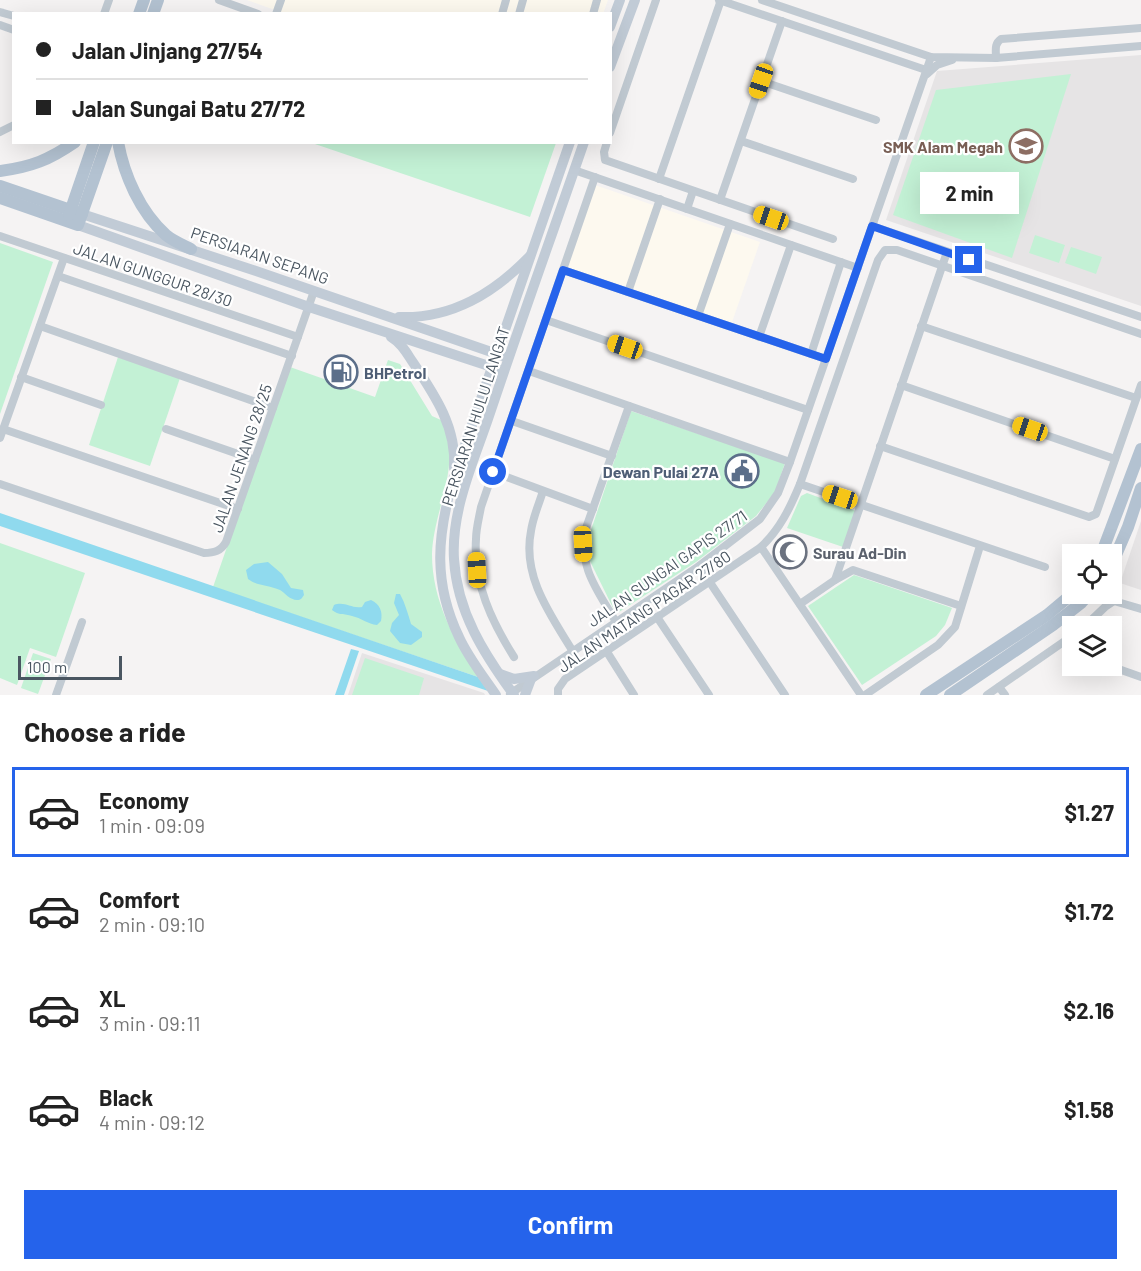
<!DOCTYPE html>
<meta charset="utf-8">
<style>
:root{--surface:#fff;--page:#f6f6f6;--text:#222;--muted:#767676;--line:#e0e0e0;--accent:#2563eb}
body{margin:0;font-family:Barlow,sans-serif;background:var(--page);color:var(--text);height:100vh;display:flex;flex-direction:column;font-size:22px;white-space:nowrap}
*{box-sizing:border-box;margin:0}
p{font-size:20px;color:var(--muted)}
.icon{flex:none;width:33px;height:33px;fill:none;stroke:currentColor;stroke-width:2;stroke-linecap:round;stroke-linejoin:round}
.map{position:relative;height:695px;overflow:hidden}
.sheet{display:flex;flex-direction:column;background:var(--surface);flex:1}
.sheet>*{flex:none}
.hud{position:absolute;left:12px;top:12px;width:600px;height:132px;border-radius:0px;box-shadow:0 6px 24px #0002;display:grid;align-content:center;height:132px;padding:0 24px;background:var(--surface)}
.fabs{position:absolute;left:1062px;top:544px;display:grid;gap:12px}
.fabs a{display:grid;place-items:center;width:60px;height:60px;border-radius:0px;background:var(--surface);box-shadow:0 6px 24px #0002;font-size:30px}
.scale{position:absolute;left:18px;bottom:15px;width:104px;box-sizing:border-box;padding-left:6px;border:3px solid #4a5661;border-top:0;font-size:16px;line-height:21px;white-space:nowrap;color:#4a5661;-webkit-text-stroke:4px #fff;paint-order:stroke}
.end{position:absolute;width:27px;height:27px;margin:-14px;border:8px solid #2563eb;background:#fff;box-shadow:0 0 0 3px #fff}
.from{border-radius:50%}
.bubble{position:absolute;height:42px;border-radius:0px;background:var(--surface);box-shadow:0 6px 24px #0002;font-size:20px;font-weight:700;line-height:42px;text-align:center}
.car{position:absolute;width:18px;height:36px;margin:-18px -9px;border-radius:8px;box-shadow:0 0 4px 2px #0007;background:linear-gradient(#f5c518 24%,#345 0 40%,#f5c518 0 76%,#345 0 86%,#f5c518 0)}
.hud b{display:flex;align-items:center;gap:21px;height:57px;font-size:22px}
.hud b+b{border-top:2px solid var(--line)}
.hud i{width:15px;height:15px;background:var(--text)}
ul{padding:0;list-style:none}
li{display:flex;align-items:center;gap:18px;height:90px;margin:0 12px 9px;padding:0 12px;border:3px solid transparent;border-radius:0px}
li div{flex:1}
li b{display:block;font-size:22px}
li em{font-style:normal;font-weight:700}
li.on{border-color:var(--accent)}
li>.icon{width:54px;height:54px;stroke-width:1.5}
h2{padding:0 24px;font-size:27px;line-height:72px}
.action{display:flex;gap:12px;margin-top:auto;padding:12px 24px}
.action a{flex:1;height:69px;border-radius:0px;background:var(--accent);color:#fff;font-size:24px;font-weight:700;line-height:69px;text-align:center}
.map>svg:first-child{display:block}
.commercial{fill:#fdf9ef}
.education{fill:#e6e4e5}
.green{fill:#c3f1d5}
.water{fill:#90daee}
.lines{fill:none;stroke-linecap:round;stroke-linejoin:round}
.street{stroke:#c1cad2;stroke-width:8}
.secondary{stroke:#c1cbd6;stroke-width:10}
.primary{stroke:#b3c2d1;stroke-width:12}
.route{stroke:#2563eb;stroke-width:8}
.labels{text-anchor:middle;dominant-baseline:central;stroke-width:4.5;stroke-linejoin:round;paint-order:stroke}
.education-label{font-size:16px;font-weight:bold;fill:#785e54;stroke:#fff;text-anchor:end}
.street-label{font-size:16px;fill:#4a5661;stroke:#fff}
.service-label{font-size:16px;font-weight:bold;fill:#4e5e75;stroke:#fff;text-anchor:start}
.worship-label{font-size:16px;font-weight:bold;fill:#5b616d;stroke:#fff;text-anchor:start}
</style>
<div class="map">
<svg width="1141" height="695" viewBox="0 0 1141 695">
<rect width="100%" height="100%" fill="#f5f3f3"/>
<!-- commercial -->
<g class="commercial">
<path d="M247 0H608L603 14H286Z"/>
<path d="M595 185 760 242 731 325 566 268Z"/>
</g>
<!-- education -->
<g class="education">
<path d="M1141 55V306L886 220 937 71Z"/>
<path d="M1141 521V590L1120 583Z"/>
<path d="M362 653 484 693 485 695H348Z"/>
</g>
<!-- green -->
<g class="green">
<path d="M1071 74 1012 258 893 215 936 90Z"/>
<path d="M312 143H556L530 217Z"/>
<path d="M1035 235 1065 245 1059 263 1029 253Z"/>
<path d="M0 243 53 262 0 414Z"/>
<path d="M1071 247 1102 257 1096 274 1065 263Z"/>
<path d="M118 357 180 378 150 466 89 445Z"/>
<path d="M388 360 400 364 432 416 441 420C464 463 433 510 432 554 432 601 454 639 478 677L213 587 290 367 375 397Z"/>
<path d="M631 411 785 463 775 492 756 516 696 562 616 614 587 555 591 530Z"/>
<path d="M807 493 856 511 843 547 787 528 801 496Z"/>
<path d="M0 543 85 573 56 657 30 648 17 685 0 678Z"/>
<path d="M854 575 952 608 945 625 936 636 862 685 808 606Z"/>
<path d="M33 653 51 659 38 694 21 688Z"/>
<path d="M365 658 424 678 419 695H352Z"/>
</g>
<!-- water -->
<g class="water">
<path d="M0 513 478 677 488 691 0 526Z"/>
<path d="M268 562 282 574 291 588 303 590 304 595C302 598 301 600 297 600 290 600 285 593 280 590 269 585 257 586 248 579L246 570 254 564Z"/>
<path d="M396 594H400C405 603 408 614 411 624L422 632V637L411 645 400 643 390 631 392 623 399 615 394 603Z"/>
<path d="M371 600C380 604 383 612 381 621L377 625C368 624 361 618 352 616 344 613 339 616 332 610L334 605C345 601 351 609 362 607L365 602Z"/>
<path d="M351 649 359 651 344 695H335Z"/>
</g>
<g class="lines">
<!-- street -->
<g class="street">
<path d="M219 0 258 14"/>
<path d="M719 0 926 70"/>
<path d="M762 0 931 57 996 58 1141 46"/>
<path d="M0 12 14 16"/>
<path d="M104 14 109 0"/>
<path d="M276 14 281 0"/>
<path d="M502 14 506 0"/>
<path d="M519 14 523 0"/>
<path d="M593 14 597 0"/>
<path d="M0 25 14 30"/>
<path d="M996 58C996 50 994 44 1001 39L1141 28"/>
<path d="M927 74 937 65 952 60"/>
<path d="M761 81 876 120"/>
<path d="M0 132 14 125"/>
<path d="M610 133 656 0"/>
<path d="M741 141 853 179"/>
<path d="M607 142 604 152 605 160 833 239"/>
<path d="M574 170 858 268"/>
<path d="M659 179 721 0"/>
<path d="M720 200 782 21"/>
<path d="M687 209 693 191"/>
<path d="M872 226 1141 317"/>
<path d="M0 236 298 337"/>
<path d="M563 270 826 359"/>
<path d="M58 276 292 356"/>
<path d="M628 292 660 199"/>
<path d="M698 316 730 224"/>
<path d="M546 320 808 410"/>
<path d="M40 326 273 408"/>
<path d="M921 326 1136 398"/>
<path d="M759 337 791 245"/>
<path d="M811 354 841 262"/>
<path d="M529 371 790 462"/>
<path d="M21 377 101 405"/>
<path d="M901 385 1115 459"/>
<path d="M512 421 612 456"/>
<path d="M3 429 238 509"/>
<path d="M166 429 255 460"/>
<path d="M0 438 64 258"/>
<path d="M880 446 1089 517 1096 514 1141 385"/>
<path d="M493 472 593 509"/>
<path d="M0 484 204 553C214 553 221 551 226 542L314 291"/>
<path d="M800 484 1045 567"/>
<path d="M543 491C539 504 533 517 531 531 522 576 550 614 572 650"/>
<path d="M761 547 861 695"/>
<path d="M699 566 785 695"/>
<path d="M835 580 853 570 961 606"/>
<path d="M800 604 835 580 947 252"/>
<path d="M657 617 709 695"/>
<path d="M616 622C597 589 578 568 586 528L629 406"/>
<path d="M1084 627 1105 607 1114 601 1141 609"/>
<path d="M1064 643 1072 652"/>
<path d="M607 652 634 695"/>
<path d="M514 657C492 622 473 583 476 539 476 529 479 518 481 507L595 177"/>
<path d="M1110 666 1141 677"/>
<path d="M999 687 1005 695"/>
<path d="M510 694 699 566 760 519 778 493 790 462 931 57"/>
<path d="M56 695 82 622"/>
<path d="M558 695V689L565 679 761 547C780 529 790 508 800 484L878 260 885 250H897L1141 334"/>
<path d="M865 695 938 645 955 627 980 546"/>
<path d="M987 695 1072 636"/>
</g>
<!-- secondary -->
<g class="secondary">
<path d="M610 27 620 0"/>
<path d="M610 67 635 0"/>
<path d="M82 214 256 271 503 356"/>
<path d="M78 225 309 307 498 369"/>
<path d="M399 317C452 319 494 293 530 256"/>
<path d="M391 337C401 343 406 352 412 361 434 394 457 427 454 468"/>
<path d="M500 674 514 679 534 676"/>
<path d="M496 695C483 676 468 657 459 637 433 583 437 536 453 480L570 142"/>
<path d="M514 695C484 654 457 612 454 559 451 511 473 463 488 419 519 326 552 235 584 142"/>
<path d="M525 695 531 679"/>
</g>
<!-- primary -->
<g class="primary">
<path d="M139 14 144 0"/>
<path d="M153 14 158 0"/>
<path d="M118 142C124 175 140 212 166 235 173 241 183 245 191 249"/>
<path d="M0 171C31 167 49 160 75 142"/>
<path d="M0 186 82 214"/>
<path d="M0 198 78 225 107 142"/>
<path d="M69 215 94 142"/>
<path d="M1101 555 1141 449"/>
<path d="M1112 564 1128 527 1141 488"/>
<path d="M926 695 1047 615 1072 594"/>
<path d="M950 695 1053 625 1081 603 1089 594"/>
</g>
</g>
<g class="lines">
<!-- route -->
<path class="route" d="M493 472 563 270 826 359 872 226 969 260"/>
</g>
<!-- icons -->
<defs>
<g id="school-ring" transform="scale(1.725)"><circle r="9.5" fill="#fff" stroke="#8d6e63" stroke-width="1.5"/><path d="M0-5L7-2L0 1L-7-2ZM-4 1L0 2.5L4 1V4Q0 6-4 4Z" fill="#8d6e63"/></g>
<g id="fuel-ring" transform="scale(1.725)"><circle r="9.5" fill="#fff" stroke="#5c6f8a" stroke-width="1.5"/><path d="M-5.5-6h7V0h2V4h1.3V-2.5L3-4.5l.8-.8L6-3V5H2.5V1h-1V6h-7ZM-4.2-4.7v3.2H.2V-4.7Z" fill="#5c6f8a"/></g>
<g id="civic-ring" transform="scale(1.725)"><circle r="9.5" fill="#fff" stroke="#5c6f8a" stroke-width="1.5"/><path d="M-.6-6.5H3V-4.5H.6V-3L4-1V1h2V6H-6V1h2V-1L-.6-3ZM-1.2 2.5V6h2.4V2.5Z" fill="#5c6f8a"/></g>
<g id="mosque-ring" transform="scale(1.725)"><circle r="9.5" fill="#fff" stroke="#6b7280" stroke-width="1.5"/><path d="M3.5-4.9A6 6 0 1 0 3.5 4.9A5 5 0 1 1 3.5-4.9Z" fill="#6b7280"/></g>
</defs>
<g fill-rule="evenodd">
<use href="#school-ring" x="1026" y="146"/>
<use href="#fuel-ring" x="341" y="372"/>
<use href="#civic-ring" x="742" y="471"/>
<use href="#mosque-ring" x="790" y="552"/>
</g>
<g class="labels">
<!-- education labels -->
<g class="education-label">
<text x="1003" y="146">SMK Alam Megah</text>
</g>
<!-- street labels -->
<g class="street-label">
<text transform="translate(260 255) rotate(19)">PERSIARAN SEPANG</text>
<text transform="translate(153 274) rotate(19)">JALAN GUNGGUR 28/30</text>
<text transform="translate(475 416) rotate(-72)">PERSIARAN HULU LANGAT</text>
<text transform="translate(241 458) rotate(-71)">JALAN JENANG 28/25</text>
<text transform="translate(667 568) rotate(-35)">JALAN SUNGAI GAPIS 27/71</text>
<text transform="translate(644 611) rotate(-34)">JALAN MATANG PAGAR 27/80</text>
</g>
<!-- service labels -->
<g class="service-label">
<text x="364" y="372">BHPetrol</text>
<text x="719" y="471" text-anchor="end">Dewan Pulai 27A</text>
</g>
<!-- worship labels -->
<g class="worship-label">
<text x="813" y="552">Surau Ad-Din</text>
</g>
</g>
</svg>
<div class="fabs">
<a><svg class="icon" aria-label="locate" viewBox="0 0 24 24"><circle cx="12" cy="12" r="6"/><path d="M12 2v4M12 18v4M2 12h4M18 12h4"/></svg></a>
<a><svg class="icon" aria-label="layers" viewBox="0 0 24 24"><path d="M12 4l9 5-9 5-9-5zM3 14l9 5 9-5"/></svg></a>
</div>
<div class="scale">100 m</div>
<i class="end from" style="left:493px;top:472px"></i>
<i class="end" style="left:969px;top:260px"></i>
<div class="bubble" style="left:920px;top:172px;width:99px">2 min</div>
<i class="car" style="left:761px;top:81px;rotate:199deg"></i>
<i class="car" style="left:771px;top:218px;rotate:289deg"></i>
<i class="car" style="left:625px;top:347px;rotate:289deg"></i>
<i class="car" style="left:1030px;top:429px;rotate:289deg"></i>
<i class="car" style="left:840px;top:497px;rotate:288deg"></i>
<i class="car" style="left:583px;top:544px;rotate:177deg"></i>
<i class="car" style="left:477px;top:570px;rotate:357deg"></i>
<div class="hud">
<b><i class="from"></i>Jalan Jinjang 27/54</b>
<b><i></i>Jalan Sungai Batu 27/72</b>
</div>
</div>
<section class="sheet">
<h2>Choose a ride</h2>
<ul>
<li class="on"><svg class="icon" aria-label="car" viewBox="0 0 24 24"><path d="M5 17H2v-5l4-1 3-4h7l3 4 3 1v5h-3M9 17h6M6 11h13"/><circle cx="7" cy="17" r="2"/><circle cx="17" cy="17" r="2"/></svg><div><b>Economy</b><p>1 min · 09:09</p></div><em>$1.27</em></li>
<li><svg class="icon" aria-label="car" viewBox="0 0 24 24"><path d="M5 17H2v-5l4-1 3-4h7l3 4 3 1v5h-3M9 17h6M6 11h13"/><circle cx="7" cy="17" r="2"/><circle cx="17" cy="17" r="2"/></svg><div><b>Comfort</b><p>2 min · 09:10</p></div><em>$1.72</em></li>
<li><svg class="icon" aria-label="car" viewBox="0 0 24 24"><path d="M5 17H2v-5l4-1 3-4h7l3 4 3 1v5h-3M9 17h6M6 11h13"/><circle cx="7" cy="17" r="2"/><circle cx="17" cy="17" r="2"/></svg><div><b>XL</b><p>3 min · 09:11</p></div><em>$2.16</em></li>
<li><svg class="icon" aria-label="car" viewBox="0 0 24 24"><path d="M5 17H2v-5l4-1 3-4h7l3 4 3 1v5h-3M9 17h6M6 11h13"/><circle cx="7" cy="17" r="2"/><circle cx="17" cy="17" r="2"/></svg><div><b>Black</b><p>4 min · 09:12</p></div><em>$1.58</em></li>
</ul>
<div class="action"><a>Confirm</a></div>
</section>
